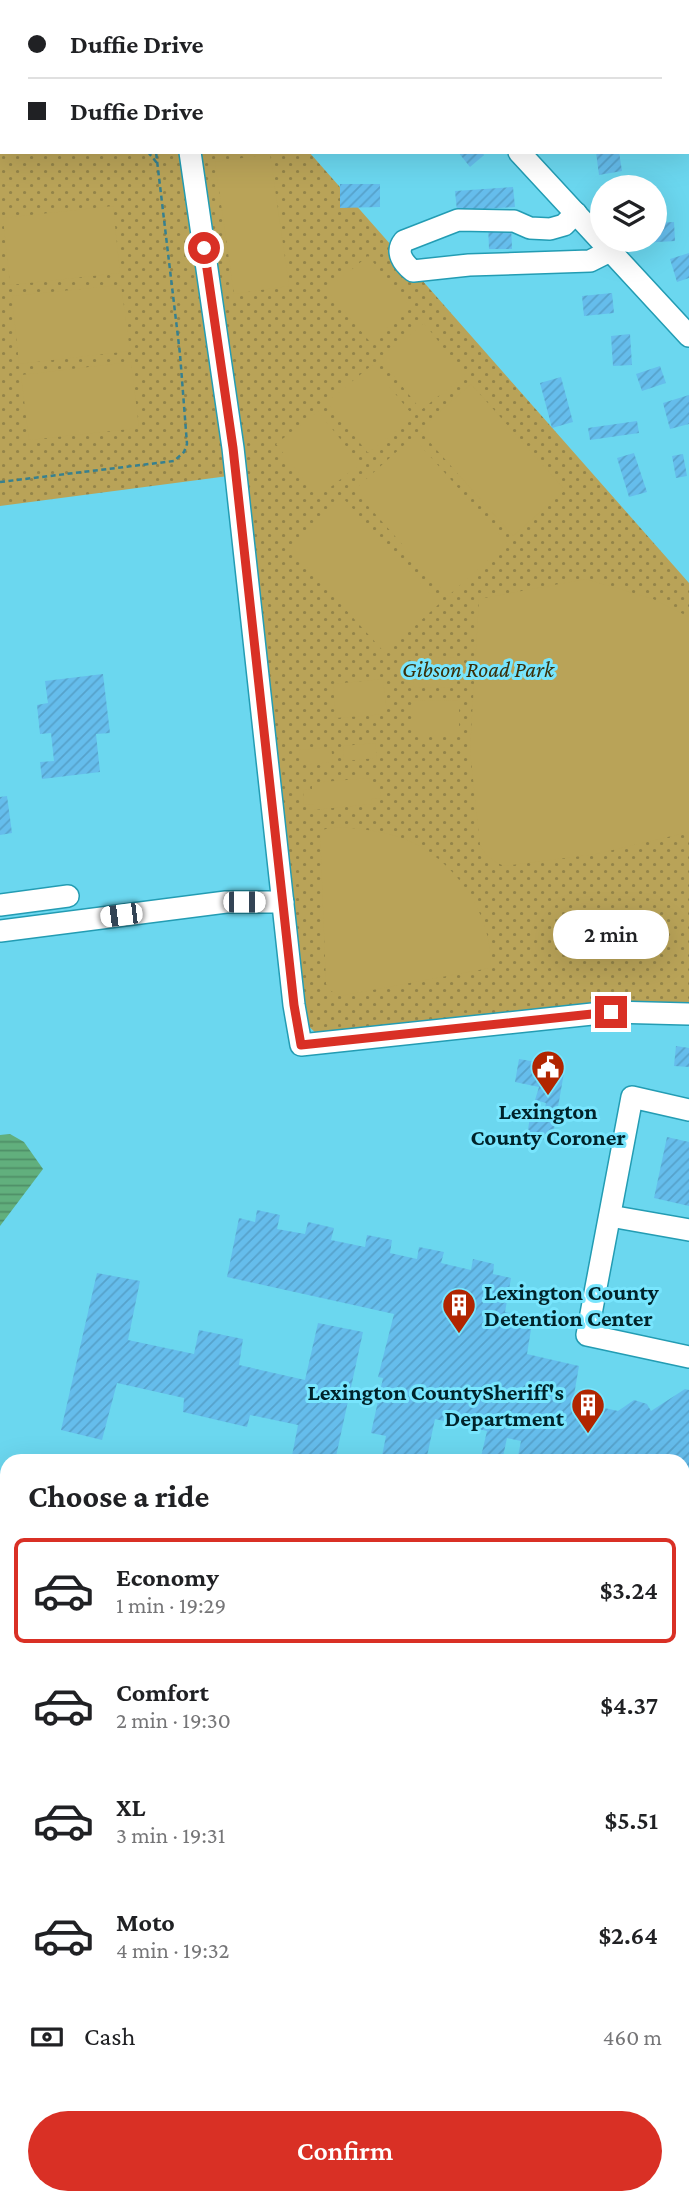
<!DOCTYPE html>
<meta charset="utf-8">
<style>
:root{--surface:#fff;--page:#f6f6f6;--text:#202124;--muted:#757577;--line:#e0e0e0;--accent:#d93025}
body{margin:0;font-family:"Crimson Pro",serif;background:var(--page);color:var(--text);height:100vh;display:flex;flex-direction:column;font-size:26px;white-space:nowrap}
*{box-sizing:border-box;margin:0}
p{font-size:23px;color:var(--muted)}
.icon{flex:none;width:38px;height:38px;fill:none;stroke:currentColor;stroke-width:2;stroke-linecap:round;stroke-linejoin:round}
.map{position:relative;flex:1;overflow:hidden}
.side{position:absolute;left:0px;top:1454px;width:690px;height:751px;display:flex;flex-direction:column;background:var(--surface);border-radius:21px 21px 0 0;box-shadow:0 7px 28px #0002}
.side>*{flex:none}
.guide{position:absolute;left:0px;top:0px;width:690px;height:154px;box-shadow:0 7px 28px #0002;display:grid;align-content:center;height:154px;padding:0 28px;background:var(--surface)}
.buttons{position:absolute;left:590px;top:175px;display:grid;gap:14px}
.buttons a{display:grid;place-items:center;width:77px;height:77px;border-radius:50%;background:var(--surface);box-shadow:0 7px 28px #0002;font-size:35px}
.end{position:absolute;width:32px;height:32px;margin:-16px;border:9px solid #d93025;background:#fff;box-shadow:0 0 0 4px #fff}
.from{border-radius:50%}
.bubble{position:absolute;height:49px;border-radius:24px;background:var(--surface);box-shadow:0 7px 28px #0002;font-size:23px;font-weight:600;line-height:49px;text-align:center}
.car{position:absolute;width:21px;height:42px;margin:-21px -10px;border-radius:9px;box-shadow:0 0 5px 2px #0007;background:linear-gradient(#fff 24%,#345 0 40%,#fff 0 76%,#345 0 86%,#fff 0)}
.guide b{display:flex;align-items:center;gap:24px;height:66px;font-size:26px}
.guide b+b{border-top:2px solid var(--line)}
.guide i{width:18px;height:18px;background:var(--text)}
ul{padding:0;list-style:none}
li{display:flex;align-items:center;gap:21px;height:105px;margin:0 14px 10px;padding:0 14px;border:4px solid transparent;border-radius:10px}
li div{flex:1}
li b{display:block;font-size:26px}
li em{font-style:normal;font-weight:600}
li.selected{border-color:var(--accent)}
li>.icon{width:63px;height:63px;stroke-width:1.5}
h2{padding:0 28px;font-size:32px;line-height:84px}
.pay{display:flex;align-items:center;gap:18px;height:77px;padding:0 28px;font-size:26px}
.pay p{margin-inline-start:auto}
.primary-button{display:flex;gap:14px;margin-top:auto;padding:14px 28px}
.primary-button a{flex:1;height:80px;border-radius:42px;background:var(--accent);color:#fff;font-size:28px;font-weight:600;line-height:80px;text-align:center}
.map>svg:first-child{display:block}
.park{fill:url(#park-dots)}
.pitch{fill:#b9a358}
.water{fill:url(#water-rules)}
.building{fill:url(#building-hatch)}
.lines{fill:none;stroke-linecap:round;stroke-linejoin:round}
.minor-casing{stroke:#239cb3;stroke-width:24}
.path{stroke:#37808f;stroke-width:2.5;stroke-dasharray:5 3.5;stroke-linecap:butt}
.minor{stroke:#fff;stroke-width:21}
.route{stroke:#d93025;stroke-width:9}
.labels{text-anchor:middle;dominant-baseline:central;stroke-width:6;stroke-linejoin:round;paint-order:stroke}
.park-label{font-size:23px;font-style:italic;fill:#3a300a;stroke:#78e5fd}
.poi-label{font-size:23px;font-weight:bold;fill:#00232a;stroke:#78e5fd}
</style>
<div class="map">
<svg width="689" height="2204" viewBox="0 0 689 2204">
<defs>
<pattern id="park-dots" width="8" height="8" patternUnits="userSpaceOnUse" patternTransform="scale(1.75)"><rect width="8" height="8" fill="#b9a358"/><path d="M2 2h.1M6 6h.1" fill="none" stroke="#948449" stroke-width="1.8" stroke-linecap="round"/></pattern>
<pattern id="water-rules" width="6" height="5" patternUnits="userSpaceOnUse" patternTransform="scale(1.75)"><rect width="6" height="5" fill="#61af7d"/><path d="M0 2.5h6" fill="none" stroke="#4e8e67"/></pattern>
<pattern id="building-hatch" width="6" height="6" patternUnits="userSpaceOnUse" patternTransform="scale(1.75)"><rect width="6" height="6" fill="#65bdec"/><path d="M-1 1l2-2M0 6l6-6M5 7l2-2" fill="none" stroke="#56a2cb"/></pattern>
</defs>
<rect width="100%" height="100%" fill="#6bd7ef"/>
<!-- park -->
<g class="park">
<path d="M0 0H148L149 2H2V152H180L236 475 0 506Z"/>
<path d="M198 152H309L689 583V1002H605L317 1034 304 1022Z"/>
</g>
<!-- pitch -->
<g class="pitch">
<path d="M270 154 289 286 234 294 215 162Z"/>
<path d="M113 206 120 273 10 285 3 218Z"/>
<path d="M368 256 411 308 370 342 327 290Z"/>
<path d="M121 285 130 351 19 364 12 296Z"/>
<path d="M424 323 465 375 421 410 380 358Z"/>
<path d="M131 362 139 428 29 440 21 375Z"/>
<path d="M372 365 414 417 368 453 327 402Z"/>
<path d="M471 384 565 490 513 536 419 430Z"/>
<path d="M318 411 360 464 318 497 276 444Z"/>
<path d="M413 437 507 543 448 596 354 490Z"/>
<path d="M343 498 439 604 385 653 289 547Z"/>
<path d="M586 579 653 599 689 617V832L596 854 504 866C492 861 486 856 480 845L470 750 479 599Z"/>
<path d="M414 656 457 658 456 688 413 687Z"/>
<path d="M383 679 387 714 336 718 333 684Z"/>
<path d="M412 700 459 701V735H412Z"/>
<path d="M375 743 377 758 344 761 343 746Z"/>
<path d="M331 747 333 762 300 765 299 750Z"/>
<path d="M369 778 370 784 379 783 381 798 371 799 372 804 314 810V804L304 805 303 790 312 789V783Z"/>
<path d="M339 827C362 829 385 831 407 840 455 860 494 916 490 968L340 996 331 991 326 984 320 830Z"/>
</g>
<!-- water -->
<path class="water" d="M10 1134 24 1142 43 1169 0 1226V1135Z"/>
<!-- building -->
<g class="building">
<path d="M458 152H482L484 155 470 167Z"/>
<path d="M596 152H619L622 171 599 175Z"/>
<path d="M642 178 643 187H606L605 184Z"/>
<path d="M340 184H380V207L340 208Z"/>
<path d="M513 187 515 207 457 211 455 191Z"/>
<path d="M674 222 675 241 641 243V240H654V223Z"/>
<path d="M511 223 512 249H489L488 224Z"/>
<path d="M689 253V278L677 282 670 259Z"/>
<path d="M612 293 614 313 584 316 582 296Z"/>
<path d="M630 334 632 365 613 366 611 336Z"/>
<path d="M660 366 666 383 642 391 636 374Z"/>
<path d="M561 377 573 422 552 428 540 383Z"/>
<path d="M689 395V424L670 429 663 403Z"/>
<path d="M637 421 639 433 590 440 588 428Z"/>
<path d="M634 453 647 492 629 497 617 458Z"/>
<path d="M683 454 687 476 676 478 672 456Z"/>
<path d="M103 674 110 733 96 734 100 772 42 779 40 762 54 761 51 733 40 734 37 705 48 703 45 681Z"/>
<path d="M7 796 12 833 0 835V797Z"/>
<path d="M676 1046 689 1048V1067L674 1066Z"/>
<path d="M519 1059 565 1067 552 1141 527 1137 530 1116 543 1118 546 1103 535 1100 539 1087 515 1082Z"/>
<path d="M667 1137 689 1142V1206L654 1198Z"/>
<path d="M257 1210 280 1215 277 1229 305 1234 308 1222 334 1228 331 1240 365 1247 367 1235 392 1240 390 1253 417 1259 419 1247 444 1252 441 1263 471 1270 473 1259 494 1264 493 1274 511 1278 505 1312 533 1317 527 1354 579 1366 573 1401 618 1411 634 1400 647 1404 651 1411 685 1389 689 1390V1514L682 1512V1461H517L521 1441 507 1438 502 1461H480L487 1431 435 1419 426 1461H381L386 1436 371 1433 383 1378 378 1377 394 1314 227 1277 239 1218 255 1222Z"/>
<path d="M97 1273 140 1281 128 1340 194 1354 199 1330 243 1339 239 1365 305 1380 318 1323 363 1332 335 1461H291L298 1425 250 1415 247 1427 183 1412 184 1398 117 1383 102 1440 61 1430Z"/>
<path d="M682 1635 689 1636 684 1670H682Z"/>
<path d="M0 1757 7 1758V1793H0Z"/>
<path d="M682 2137 689 2139V2171L682 2169Z"/>
<path d="M79 2198H116L119 2204H81Z"/>
<path d="M188 2198H224L225 2202 220 2204H190Z"/>
<path d="M398 2198H445L448 2204H401Z"/>
</g>
<g class="lines">
<!-- minor casing -->
<g class="minor-casing">
<g id="minor">
<path d="M158 0 159 2"/>
<path d="M385 0 386 2"/>
<path d="M502 0 503 2"/>
<path d="M609 0 610 2"/>
<path d="M666 0 667 2"/>
<path d="M190 152 233 448 294 1005 301 1045 611 1012 689 1014"/>
<path d="M519 152 689 336"/>
<path d="M576 213 564 225 550 229 530 228 514 221 458 220 404 241C395 252 403 263 413 271L469 265 590 261 610 251"/>
<path d="M0 905 68 896"/>
<path d="M0 931 226 902H283"/>
<path d="M689 1110 632 1097 587 1335 689 1357"/>
<path d="M610 1216 689 1230"/>
<path d="M682 1600 689 1599"/>
<path d="M682 1734 689 1736"/>
<path d="M0 1832 7 1833"/>
<path d="M682 1850 689 1844"/>
<path d="M682 1991 689 1966"/>
<path d="M0 2175 7 2172"/>
<path d="M153 2198 156 2204"/>
<path d="M291 2204 305 2198"/>
<path d="M630 2204 631 2198"/>
</g>
</g>
<!-- path -->
<g class="path">
<path d="M0 142 2 144"/>
<path d="M20 152H25"/>
<path d="M148 152 157 163"/>
<path d="M0 482 174 461 184 452 187 444 180 354 156 152"/>
</g>
<!-- minor -->
<use href="#minor" class="minor"/>
</g>
<g class="lines">
<!-- route -->
<path class="route" d="M204 248 233 448 294 1005 301 1045 611 1012"/>
</g>
<!-- icons -->
<defs>
<g id="civic-pin" transform="scale(1.75)"><path d="M0 17L-7.5 6A9.5 9.5 0 1 1 7.5 6Z" fill="#b12500" stroke="#78e5fd"/><path d="M-.6-6.5H3V-4.5H.6V-3L4-1V1h2V6H-6V1h2V-1L-.6-3ZM-1.2 2.5V6h2.4V2.5Z" fill="#fff"/></g>
<g id="building-pin" transform="scale(1.75)"><path d="M0 17L-7.5 6A9.5 9.5 0 1 1 7.5 6Z" fill="#b12500" stroke="#78e5fd"/><path d="M-4-6H4V6H1V3H-1V6H-4ZM-2.5-4.3h1.7v1.8h-1.7ZM.8-4.3h1.7v1.8H.8ZM-2.5-1h1.7V.8h-1.7ZM.8-1h1.7V.8H.8Z" fill="#fff"/></g>
</defs>
<g fill-rule="evenodd">
<use href="#civic-pin" x="548" y="1067"/>
<use href="#building-pin" x="459" y="1305"/>
<use href="#building-pin" x="588" y="1405"/>
</g>
<g class="labels">
<!-- park labels -->
<g class="park-label">
<text x="478" y="669">Gibson Road Park</text>
</g>
<!-- poi labels -->
<g class="poi-label">
<text x="548" y="1111">Lexington<tspan x="548" dy="26">County Coroner</tspan></text>
<text x="484" y="1292" text-anchor="start">Lexington County<tspan x="484" dy="26">Detention Center</tspan></text>
<text x="564" y="1392" text-anchor="end">Lexington CountySheriff's<tspan x="564" dy="26">Department</tspan></text>
</g>
</g>
</svg>
<div class="buttons">
<a><svg class="icon" aria-label="layers" viewBox="0 0 24 24"><path d="M12 4l9 5-9 5-9-5zM3 14l9 5 9-5"/></svg></a>
</div>
<i class="end from" style="left:204px;top:248px"></i>
<i class="end" style="left:611px;top:1012px"></i>
<div class="bubble" style="left:553px;top:910px;width:116px">2 min</div>
<i class="car" style="left:244px;top:902px;rotate:90deg"></i>
<i class="car" style="left:121px;top:915px;rotate:263deg"></i>
<div class="guide">
<b><i class="from"></i>Duffie Drive</b>
<b><i></i>Duffie Drive</b>
</div>
<section class="side">
<h2>Choose a ride</h2>
<ul>
<li class="selected"><svg class="icon" aria-label="car" viewBox="0 0 24 24"><path d="M5 17H2v-5l4-1 3-4h7l3 4 3 1v5h-3M9 17h6M6 11h13"/><circle cx="7" cy="17" r="2"/><circle cx="17" cy="17" r="2"/></svg><div><b>Economy</b><p>1 min · 19:29</p></div><em>$3.24</em></li>
<li><svg class="icon" aria-label="car" viewBox="0 0 24 24"><path d="M5 17H2v-5l4-1 3-4h7l3 4 3 1v5h-3M9 17h6M6 11h13"/><circle cx="7" cy="17" r="2"/><circle cx="17" cy="17" r="2"/></svg><div><b>Comfort</b><p>2 min · 19:30</p></div><em>$4.37</em></li>
<li><svg class="icon" aria-label="car" viewBox="0 0 24 24"><path d="M5 17H2v-5l4-1 3-4h7l3 4 3 1v5h-3M9 17h6M6 11h13"/><circle cx="7" cy="17" r="2"/><circle cx="17" cy="17" r="2"/></svg><div><b>XL</b><p>3 min · 19:31</p></div><em>$5.51</em></li>
<li><svg class="icon" aria-label="car" viewBox="0 0 24 24"><path d="M5 17H2v-5l4-1 3-4h7l3 4 3 1v5h-3M9 17h6M6 11h13"/><circle cx="7" cy="17" r="2"/><circle cx="17" cy="17" r="2"/></svg><div><b>Moto</b><p>4 min · 19:32</p></div><em>$2.64</em></li>
</ul>
<div class="pay"><svg class="icon" aria-label="cash" viewBox="0 0 24 24"><path d="M3 7h18v10H3z"/><circle cx="12" cy="12" r="2"/></svg>Cash<p>460 m</p></div>
<div class="primary-button"><a>Confirm</a></div>
</section>
</div>
